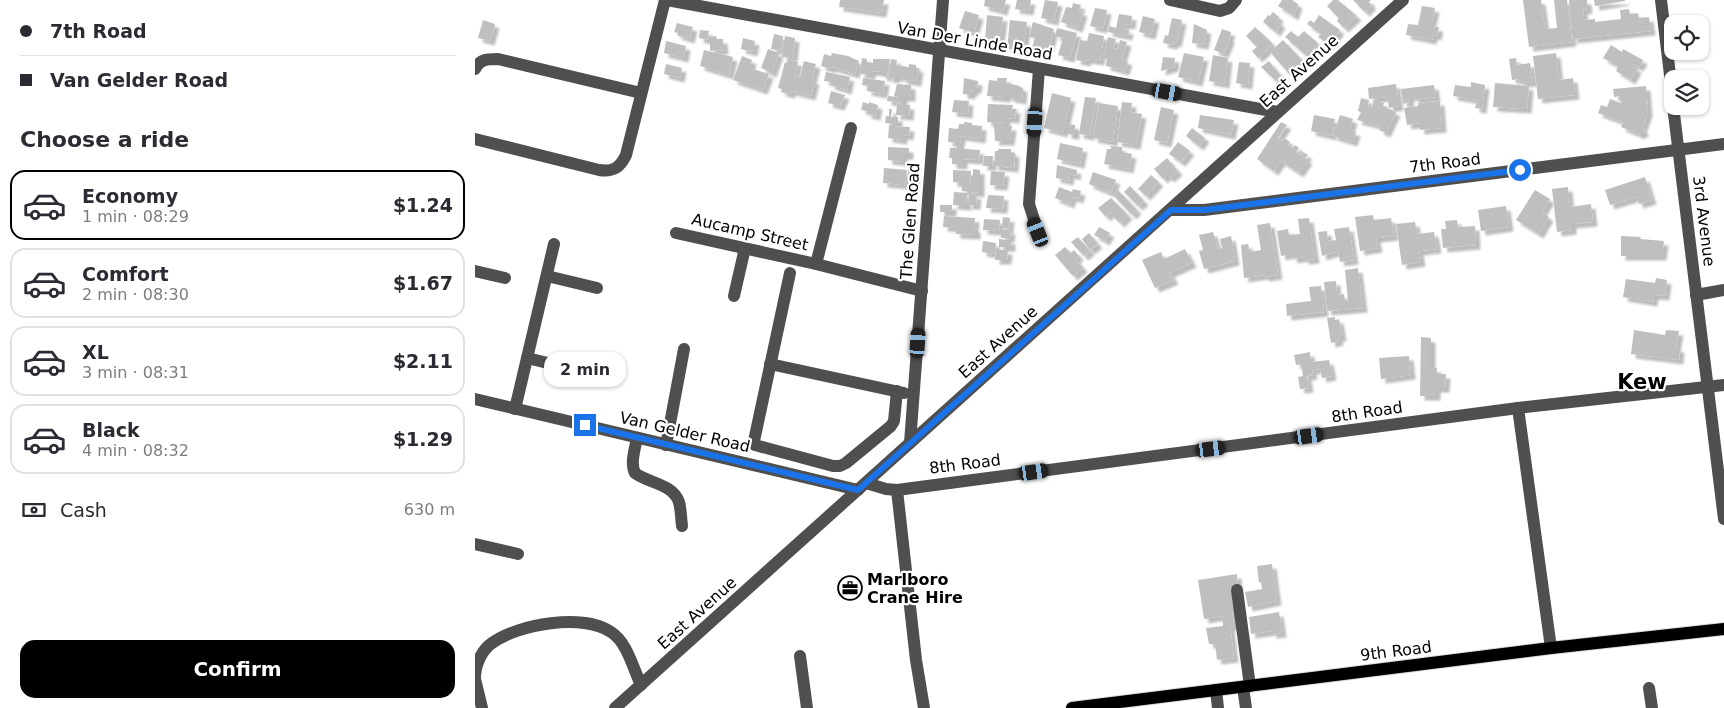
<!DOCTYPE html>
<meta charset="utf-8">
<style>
:root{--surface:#fff;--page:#f7f7f7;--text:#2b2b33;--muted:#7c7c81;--line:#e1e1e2;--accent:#000}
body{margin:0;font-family:"DejaVu Sans",sans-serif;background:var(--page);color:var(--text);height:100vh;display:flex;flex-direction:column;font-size:19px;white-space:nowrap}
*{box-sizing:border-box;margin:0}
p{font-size:16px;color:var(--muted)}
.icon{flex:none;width:28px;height:28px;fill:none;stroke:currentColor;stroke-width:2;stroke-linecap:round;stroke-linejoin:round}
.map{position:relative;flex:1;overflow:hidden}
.details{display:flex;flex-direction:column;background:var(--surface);width:475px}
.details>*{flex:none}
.hud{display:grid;align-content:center;height:110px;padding:0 20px;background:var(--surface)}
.buttons{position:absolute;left:1189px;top:15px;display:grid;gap:10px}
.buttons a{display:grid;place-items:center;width:45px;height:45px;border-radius:10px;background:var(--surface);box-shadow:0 1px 4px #0004;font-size:25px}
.end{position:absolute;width:22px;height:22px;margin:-11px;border:6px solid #1a73e8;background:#fff;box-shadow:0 0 0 2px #fff}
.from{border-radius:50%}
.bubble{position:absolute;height:35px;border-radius:15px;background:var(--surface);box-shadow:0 1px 4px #0004;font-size:16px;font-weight:700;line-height:35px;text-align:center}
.car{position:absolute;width:15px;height:30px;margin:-15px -8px;border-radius:6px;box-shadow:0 0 4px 1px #0007;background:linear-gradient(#222 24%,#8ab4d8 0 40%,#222 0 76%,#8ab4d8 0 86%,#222 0)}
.hud b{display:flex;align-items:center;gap:18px;height:48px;font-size:19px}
.hud b+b{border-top:1px solid var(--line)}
.hud i{width:12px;height:12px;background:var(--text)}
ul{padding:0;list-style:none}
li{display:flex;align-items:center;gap:15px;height:70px;margin:0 10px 8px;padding:0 10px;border:2px solid var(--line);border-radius:15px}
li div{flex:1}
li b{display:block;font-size:19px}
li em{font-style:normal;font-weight:700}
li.current{border-color:var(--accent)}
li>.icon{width:45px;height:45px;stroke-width:1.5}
h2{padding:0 20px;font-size:22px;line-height:60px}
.pay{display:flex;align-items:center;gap:12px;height:55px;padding:0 20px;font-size:19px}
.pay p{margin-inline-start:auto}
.action{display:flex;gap:10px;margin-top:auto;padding:10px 20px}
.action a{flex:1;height:58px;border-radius:15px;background:var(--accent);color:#fff;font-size:20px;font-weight:700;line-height:58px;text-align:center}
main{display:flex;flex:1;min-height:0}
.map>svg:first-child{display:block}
.building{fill:#bfbfbf;filter:url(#shadow)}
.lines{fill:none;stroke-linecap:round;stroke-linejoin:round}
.major-casing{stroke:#dbdbdb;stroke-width:14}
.minor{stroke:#4f4f4f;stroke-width:12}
.major{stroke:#000;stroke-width:12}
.route{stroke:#1a73e8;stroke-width:6}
.labels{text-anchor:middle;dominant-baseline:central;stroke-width:4.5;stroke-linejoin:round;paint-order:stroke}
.street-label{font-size:16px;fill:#000;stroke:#fff}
.poi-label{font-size:16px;font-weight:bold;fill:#000;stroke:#fff;text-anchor:start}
.district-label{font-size:21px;font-weight:bold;fill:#000;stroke:#fff}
</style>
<main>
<section class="details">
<div class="hud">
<b><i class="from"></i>7th Road</b>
<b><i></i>Van Gelder Road</b>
</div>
<h2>Choose a ride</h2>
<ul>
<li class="current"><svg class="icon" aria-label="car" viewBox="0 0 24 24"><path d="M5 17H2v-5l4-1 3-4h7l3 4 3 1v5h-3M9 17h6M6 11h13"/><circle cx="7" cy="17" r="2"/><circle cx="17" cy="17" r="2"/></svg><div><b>Economy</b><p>1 min · 08:29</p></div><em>$1.24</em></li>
<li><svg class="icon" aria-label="car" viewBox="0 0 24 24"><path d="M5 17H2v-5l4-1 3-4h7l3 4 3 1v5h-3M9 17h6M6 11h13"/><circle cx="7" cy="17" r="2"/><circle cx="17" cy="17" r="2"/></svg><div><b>Comfort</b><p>2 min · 08:30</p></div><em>$1.67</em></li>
<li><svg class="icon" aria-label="car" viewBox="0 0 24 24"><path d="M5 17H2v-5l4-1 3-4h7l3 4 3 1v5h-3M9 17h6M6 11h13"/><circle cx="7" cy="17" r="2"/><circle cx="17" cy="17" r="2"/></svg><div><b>XL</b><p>3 min · 08:31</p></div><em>$2.11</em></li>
<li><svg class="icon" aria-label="car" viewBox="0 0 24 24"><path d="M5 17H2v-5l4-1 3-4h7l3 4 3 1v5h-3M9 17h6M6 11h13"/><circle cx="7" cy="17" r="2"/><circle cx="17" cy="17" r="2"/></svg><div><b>Black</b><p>4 min · 08:32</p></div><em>$1.29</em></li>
</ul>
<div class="pay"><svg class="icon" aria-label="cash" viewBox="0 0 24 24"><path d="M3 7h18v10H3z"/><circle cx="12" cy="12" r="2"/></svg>Cash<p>630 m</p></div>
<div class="action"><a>Confirm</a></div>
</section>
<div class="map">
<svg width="1249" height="708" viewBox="0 0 1249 708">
<defs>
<filter id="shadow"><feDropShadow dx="4.5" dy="4.5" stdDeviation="1" flood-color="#0004"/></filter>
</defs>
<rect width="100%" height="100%" fill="#fff"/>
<!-- building -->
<g class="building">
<path d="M365 0H409L407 13 364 7Z"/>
<path d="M510 0H531L528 11 509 6Z"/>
<path d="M542 0H556L554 11 540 9Z"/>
<path d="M570 0 583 2 579 21 566 18Z"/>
<path d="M807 0H817L823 4 819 16 803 6Z"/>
<path d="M858 0H863L882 16 869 28 862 21 864 18 852 6Z"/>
<path d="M878 0H896L894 2 897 5 890 12Z"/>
<path d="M1048 0H1066L1070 29 1082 28 1079 0H1092L1097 42 1054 47Z"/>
<path d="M1094 0H1112L1113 9 1108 10 1109 20 1120 19V22L1146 19 1145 10 1154 9 1155 14 1163 13 1164 18 1174 17 1176 31 1098 39Z"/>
<path d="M1119 0H1150V1L1120 6Z"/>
<path d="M598 3 606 5 604 11 608 12 603 28 586 22 591 7 597 8Z"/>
<path d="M947 6 960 8 956 26 964 27 962 36 958 35 957 40 931 35 933 24 943 25Z"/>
<path d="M620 8 632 10 628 29 615 26Z"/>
<path d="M490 11 504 15 499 33 484 28Z"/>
<path d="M798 12 804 17 802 21 806 24 801 32 788 22 793 15 795 16Z"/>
<path d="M644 14 657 16 656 25 650 24 649 29 654 30 653 36 633 32 634 26 641 28Z"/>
<path d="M512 15 528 17 525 41 510 39Z"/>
<path d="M844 15 865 30 854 45 843 37 846 34 832 24 835 20 839 23Z"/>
<path d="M668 16 680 19 676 35 664 32Z"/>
<path d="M697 18 707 20 702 43 699 42 698 45 688 43 690 35 693 36Z"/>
<path d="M8 20 20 24 15 41 3 38Z"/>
<path d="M535 20 552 22 548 50 532 49Z"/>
<path d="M558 22 579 29 574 48 569 47 568 51 557 48 560 38 554 37Z"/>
<path d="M202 23 218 27 215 39 202 35 203 33 199 32Z"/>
<path d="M719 24 732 30 729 45 717 43Z"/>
<path d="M780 27 798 44 783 58 777 51 782 47 771 36Z"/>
<path d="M582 28 602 33 595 58 583 55 588 38 580 36Z"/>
<path d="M747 29 756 32 754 38 755 39 749 54 739 50Z"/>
<path d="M225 30 234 31 232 40 224 38Z"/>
<path d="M816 31 823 37 829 31 843 43 837 50 839 52 834 58 810 37Z"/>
<path d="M614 33 629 36 625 61 612 59 611 62 601 60 605 40 612 41Z"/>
<path d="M299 34 308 36 306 51 296 49Z"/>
<path d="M241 36 242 39H248L249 50 235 51V37Z"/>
<path d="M310 36 320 38 318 58 307 57Z"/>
<path d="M633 37 641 39 638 48 643 49 645 40 652 42 647 59 653 61 650 71 631 66 632 59 628 58Z"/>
<path d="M268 38 280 41 278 52 266 49Z"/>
<path d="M808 40 829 62 815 75 795 52Z"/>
<path d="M191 41 211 46 209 58 189 53Z"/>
<path d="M1136 45 1147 52 1148 49 1168 60 1164 67 1158 64V66L1162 69 1156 80 1141 71 1143 66 1128 58Z"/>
<path d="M293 49 304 53 297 73 286 68Z"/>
<path d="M229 50 258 57 254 75 225 66Z"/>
<path d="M357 53 373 56 384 61 380 74 356 67V69L346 66 349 54 356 56Z"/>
<path d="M709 53 729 57 723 82 703 77Z"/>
<path d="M1081 53 1084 80 1098 78 1100 95 1063 99 1058 56Z"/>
<path d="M738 55 753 58 750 84 734 81Z"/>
<path d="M267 56 277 60 275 68 294 74 288 90 258 80Z"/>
<path d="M688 57 700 58 699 67 686 71Z"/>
<path d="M387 58 392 59V62L398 63V59H415L412 77 407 76V72L396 71V75L385 74Z"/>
<path d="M1041 58 1042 65 1055 63 1058 82 1045 83 1044 79 1037 80 1034 59Z"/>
<path d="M313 59 323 62 320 75 325 77 329 61 341 64 337 80H340L336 96 316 91V94L306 92 307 89 303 88 310 62 312 63Z"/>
<path d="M416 59 422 60 421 65 434 67V64L441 65V68H444L442 82 428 80 429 78 425 77H420V79L413 78Z"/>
<path d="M794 61 806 76 801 81 786 67Z"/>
<path d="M764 62 775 63 773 85 761 83Z"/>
<path d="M191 64 207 68 205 78 189 74Z"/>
<path d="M351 72 375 77 372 90 355 85 356 82 349 81Z"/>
<path d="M388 78 410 81 408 94 392 91 393 86 387 85Z"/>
<path d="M489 78 503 81 502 89H499V92L496 91V95L488 94Z"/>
<path d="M522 78H532L531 83 545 86V87L548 88 547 100 535 98V96H531V98L512 96 514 80 522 81Z"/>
<path d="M996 82 1010 85 1007 109 1000 108 1002 100 978 96 980 85 996 87Z"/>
<path d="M1020 83 1054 86 1052 109 1018 107Z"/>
<path d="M422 84 436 85V97H428V103L412 101 413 96 424 97 419 96Z"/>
<path d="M921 84 924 106 914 108 912 97 894 99 893 88Z"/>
<path d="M959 85 961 97 940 100 939 96 934 97 935 102 928 104 926 89Z"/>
<path d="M1171 86 1173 112 1167 129 1170 130 1168 133H1166V135L1146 127 1148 122 1123 113 1126 105 1132 107 1135 99 1146 103 1145 96 1139 97 1138 89Z"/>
<path d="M356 91 370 95 365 106 353 103Z"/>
<path d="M577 93 596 98 588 133 569 128Z"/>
<path d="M610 97 621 98 615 136 604 134Z"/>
<path d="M886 98 894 100 893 106 897 108 899 100 909 103 908 106 921 112 911 133 904 130 905 126 882 120 886 112 883 111Z"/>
<path d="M479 100 494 101 493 114 477 112Z"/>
<path d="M965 101 967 128 945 130V123L932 125 929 108 943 106V103Z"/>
<path d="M388 102 394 104V102L403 105 401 116 392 114V111L386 110Z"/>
<path d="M647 102 657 103 656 112 667 114 661 145 642 142Z"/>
<path d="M422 103 427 104V105H435L434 116 421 115Z"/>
<path d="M624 103 643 106 638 142 618 138Z"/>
<path d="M513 104 538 105 537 109H541L540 119 531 118V124L512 122Z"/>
<path d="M686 107 699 110 692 143 679 140Z"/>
<path d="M414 109H417L416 117H423V124L410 123 411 116H414Z"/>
<path d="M725 115 759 120 756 135 723 128Z"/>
<path d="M839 115 860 119 857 136 836 131Z"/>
<path d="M865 115 878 119 875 130 881 132 878 142 858 136Z"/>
<path d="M489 122 497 123V125L507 126 506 139 486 136 485 143 473 142 474 128 483 129 484 124H489Z"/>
<path d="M806 122 812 125 803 138 807 141 809 138 815 142 813 145 818 148 820 145 824 148 821 152 826 155 828 152 833 155 830 158 833 160 824 173 806 161 799 171 782 159Z"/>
<path d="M592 124 600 125V135L592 134Z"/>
<path d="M414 126 435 127 434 136 428 135V140L413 138Z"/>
<path d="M519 126H537L535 141H520Z"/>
<path d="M717 128 730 138 724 146 711 136Z"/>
<path d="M703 142 715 151 706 162 694 154Z"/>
<path d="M585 143 608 148 605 164 582 159Z"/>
<path d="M482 145H489V149L505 150 504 160 488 159V165L477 164V158H474L475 148H482Z"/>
<path d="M636 146 647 147V152L657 154 654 169 629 164 632 149H636Z"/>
<path d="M413 147 434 148V155H428V162L413 160Z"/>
<path d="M523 149H536V152L540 153 539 168 519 166 520 151H523Z"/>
<path d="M509 156H518L517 166H508Z"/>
<path d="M692 158 703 171 695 178 692 175 688 179 679 169Z"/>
<path d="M582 165 602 170 601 176 595 174 594 181 581 178Z"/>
<path d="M409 168 432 170 430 185 408 183Z"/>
<path d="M433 168 440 169V180H433Z"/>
<path d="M498 169 505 170V193L487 191V183L478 182V170L496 171 495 184H498Z"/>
<path d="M516 171 530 172 528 186 515 185Z"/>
<path d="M618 172 641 180 636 193 614 184Z"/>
<path d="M676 175 684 182 671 196 663 189Z"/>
<path d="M1170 177 1177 200 1164 204 1161 197 1135 205 1130 190Z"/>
<path d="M655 186 669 201 663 206 649 192Z"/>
<path d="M584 187 597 192 598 189 606 191 604 199 597 197 595 204 580 198Z"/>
<path d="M1093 187 1095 207 1116 204 1118 222 1097 224V230L1082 232 1077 189Z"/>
<path d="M643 190 662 210 657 215 638 195Z"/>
<path d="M1060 190 1075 199 1067 212 1074 217 1064 234 1041 220Z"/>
<path d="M479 192 493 193 492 197H491L492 206 478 205Z"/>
<path d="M494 194 502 195 501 205H493Z"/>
<path d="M513 195 529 196 528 209 511 208Z"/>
<path d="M636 198 653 215 645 223 635 213 631 217 623 208Z"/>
<rect x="465" y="205" width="12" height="7"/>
<path d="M1031 206 1034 227 1006 231 1003 210Z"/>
<path d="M898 215 899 220 916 218 919 236 901 238 903 248 885 251 880 217Z"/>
<path d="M469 216 500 218 499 228H501V235L481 234V228L468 227Z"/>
<path d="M528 217 535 218 534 229 527 228Z"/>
<path d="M834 218 840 259 829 260V257L818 259 817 254 806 256 802 231 813 229 814 235 825 234 823 219Z"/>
<path d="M509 219 525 220 524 231 508 230Z"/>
<path d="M982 220 983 227 1000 226 1001 245 968 248 966 229H971L970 221Z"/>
<path d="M940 222 942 234 959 232 962 249 944 251 946 262 927 265 921 224Z"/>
<path d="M795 223 803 275 790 277 789 275 769 278 766 245 773 244 775 252 786 250 782 225Z"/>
<path d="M624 227 635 233 630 241 619 235Z"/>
<path d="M874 227 879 260 865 262 863 251 847 256 843 232 852 231 853 241 861 240 859 229Z"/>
<path d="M526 229 536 230 535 238H526Z"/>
<path d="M738 232 743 249 747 248 745 239 756 236 760 261 729 269 724 251 728 250 724 235Z"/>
<path d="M614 233 623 244 615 250 607 239Z"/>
<path d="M1146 236 1166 237 1165 239 1189 241 1187 256H1146Z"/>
<path d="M603 237 615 251 609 256 596 242Z"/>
<path d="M524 239 536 240V247H524Z"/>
<path d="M508 241 521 243 520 254 507 252Z"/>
<path d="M590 247 596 253 599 250 604 256 601 259 608 268 598 276 580 255Z"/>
<path d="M710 249 717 263 695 273 699 280 680 288 667 260 686 252 689 259Z"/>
<path d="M521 250H533L532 260H520Z"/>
<path d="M883 268 888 308 852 311 849 282 861 281 862 295 869 294 870 301H873L870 270Z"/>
<path d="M1181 278 1192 280 1190 296 1179 295 1178 302 1148 297 1151 279 1180 283Z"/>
<path d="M846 286 849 312 812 316 811 304 836 301 834 287Z"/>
<path d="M860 317V320L864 319 867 337H863L864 341 856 343 852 318Z"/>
<path d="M1159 330 1190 335 1191 330 1204 331 1201 348H1205L1204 360 1156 354Z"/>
<path d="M946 337 956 338V368H962V374H971L970 388H961V396H945Z"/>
<path d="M835 352 836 362 854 360 857 376 847 378 845 369 837 370 838 375 832 376 834 388 825 389 823 377 828 376 826 364 821 365 819 355Z"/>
<path d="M934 356 936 375 906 379 904 358Z"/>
<path d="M797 564 802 601 773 607 770 592 787 589 786 582 784 583 782 566Z"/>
<path d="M762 574 763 587 755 588 756 591H758L761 611 757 612 759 625 755 626 759 658 742 660 740 644H734L731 628 748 626 747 616 729 619 723 580Z"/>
<path d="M804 612 807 633 797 634V631L776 634 774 617Z"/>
</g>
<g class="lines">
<!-- major casing -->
<g class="major-casing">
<path id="major" d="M597 708 1076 648 1249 629"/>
</g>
<!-- minor -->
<g class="minor">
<path d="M192 0 802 112"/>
<path d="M695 0 745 11 754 8 761 0"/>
<path d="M1186 0 1198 100"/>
<path d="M0 69C5 59 12 59 23 59L166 93"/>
<path d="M1198 106 1249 519"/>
<path d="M0 139 124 170C138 172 145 168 151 155L190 0"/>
<path d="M696 210H729L1249 144"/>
<path d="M563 232 554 204 564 69"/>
<path d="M201 233 341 264 447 291"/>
<path d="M341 264 376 128"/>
<path d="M0 271 30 278"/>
<path d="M315 273 279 441 280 445 358 466H365L371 463 416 426 419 421 422 391"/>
<path d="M72 276 122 288"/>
<path d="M1221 295 1249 290"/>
<path d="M259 296 270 248"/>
<path d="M52 358 102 370"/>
<path d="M295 364 429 393"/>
<path d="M0 399 383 490"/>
<path d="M1043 408 1076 648"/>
<path d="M40 409 79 244"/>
<path d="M162 438C160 449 155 463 160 473 173 483 198 484 204 502 206 509 206 518 207 526"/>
<path d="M435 443 468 0"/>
<path d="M191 445 209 349"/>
<path d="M391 483 411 489 422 490 1043 408 1249 385"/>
<path d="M422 490 441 660 449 708"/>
<path d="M0 544 43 554"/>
<path d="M762 590 775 686"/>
<path d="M325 656 332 708"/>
<path d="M0 676C1 663 7 650 17 643 43 624 108 613 136 632 152 642 158 668 166 685"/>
<path d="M0 679 7 708"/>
<path d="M768 687 771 708"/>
<path d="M1174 688 1177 708"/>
<path d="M741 690 743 708"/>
<path d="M140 708 928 0"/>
</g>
<!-- major -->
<use href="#major" class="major"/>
</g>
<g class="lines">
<!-- route -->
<path class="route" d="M110 425 383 490 696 210H729L1045 170"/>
</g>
<!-- icons -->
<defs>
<g id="office-ring" transform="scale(1.25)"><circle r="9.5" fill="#fff" stroke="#000" stroke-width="1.5"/><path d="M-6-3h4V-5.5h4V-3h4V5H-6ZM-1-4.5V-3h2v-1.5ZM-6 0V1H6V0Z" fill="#000"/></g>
</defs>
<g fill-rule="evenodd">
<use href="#office-ring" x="375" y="588"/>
</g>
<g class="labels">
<!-- street labels -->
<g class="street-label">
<text transform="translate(500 41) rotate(10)">Van Der Linde Road</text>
<text transform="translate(824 71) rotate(-42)">East Avenue</text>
<text transform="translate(970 163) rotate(-7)">7th Road</text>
<text transform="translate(435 221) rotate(-86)">The Glen Road</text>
<text transform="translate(1229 221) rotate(83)">3rd Avenue</text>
<text transform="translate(275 232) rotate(13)">Aucamp Street</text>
<text transform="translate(523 342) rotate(-42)">East Avenue</text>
<text transform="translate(892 412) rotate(-8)">8th Road</text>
<text transform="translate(210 432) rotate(13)">Van Gelder Road</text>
<text transform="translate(490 464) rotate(-7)">8th Road</text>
<text transform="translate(222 613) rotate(-42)">East Avenue</text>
<text transform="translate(921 651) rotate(-7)">9th Road</text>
</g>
<!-- poi labels -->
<g class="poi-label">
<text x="392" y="579">Marlboro<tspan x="392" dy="18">Crane Hire</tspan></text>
</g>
<!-- district labels -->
<g class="district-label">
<text x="1167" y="382">Kew</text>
</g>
</g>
</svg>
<div class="buttons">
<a><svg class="icon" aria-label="locate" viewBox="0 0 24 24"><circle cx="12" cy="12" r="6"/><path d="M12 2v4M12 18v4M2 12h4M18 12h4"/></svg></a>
<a><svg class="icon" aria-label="layers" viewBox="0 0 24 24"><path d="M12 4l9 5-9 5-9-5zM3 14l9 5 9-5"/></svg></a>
</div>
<i class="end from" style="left:1045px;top:170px"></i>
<i class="end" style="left:110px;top:425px"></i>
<div class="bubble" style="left:69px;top:352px;width:82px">2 min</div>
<i class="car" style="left:692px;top:92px;rotate:100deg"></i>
<i class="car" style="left:560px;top:122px;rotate:184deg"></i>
<i class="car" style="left:563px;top:232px;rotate:338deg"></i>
<i class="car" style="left:443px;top:343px;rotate:4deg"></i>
<i class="car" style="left:834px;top:436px;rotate:82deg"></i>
<i class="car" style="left:736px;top:449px;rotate:83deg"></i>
<i class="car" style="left:559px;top:472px;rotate:82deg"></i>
</div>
</main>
